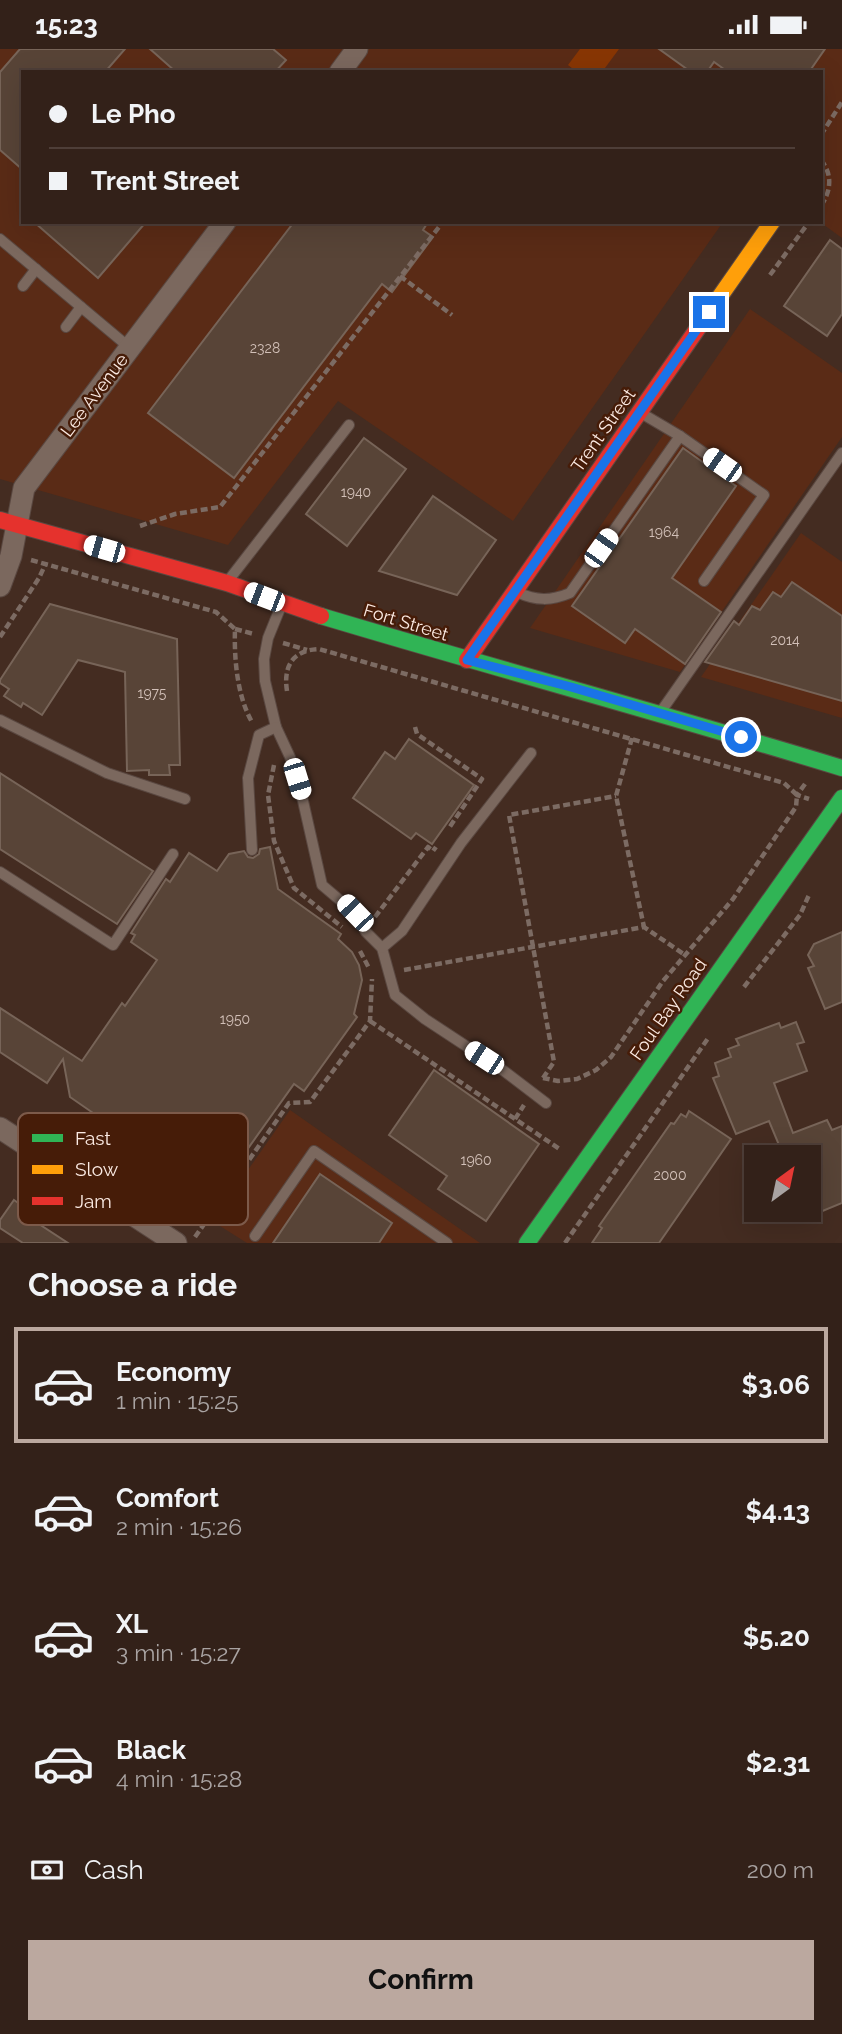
<!DOCTYPE html>
<meta charset="utf-8">
<style>
:root{--surface:#332119;--page:#3b2922;--text:#f1f3f6;--muted:#a9a3a2;--line:#4e3e38;--accent:#bba89f}
body{margin:0;font-family:Raleway,sans-serif;background:var(--page);color:var(--text);height:100vh;display:flex;flex-direction:column;font-size:26px;white-space:nowrap}
*{box-sizing:border-box;margin:0}
p{font-size:23px;color:var(--muted)}
.icon{flex:none;width:38px;height:38px;fill:none;stroke:currentColor;stroke-width:2;stroke-linecap:round;stroke-linejoin:round}
.map{position:relative;height:1194px;overflow:hidden}
.panel{display:flex;flex-direction:column;background:var(--surface);flex:1}
.panel>*{flex:none}
.banner{position:absolute;left:21px;top:21px;width:802px;height:154px;border-radius:0px;box-shadow:0 7px 28px #0002,0 0 0 2px var(--line);display:grid;align-content:center;height:154px;padding:0 28px;background:var(--surface)}
.needle{width:46px;rotate:33deg}
.fabs{position:absolute;left:744px;top:1096px;display:grid;gap:14px}
.fabs a{display:grid;place-items:center;width:77px;height:77px;border-radius:0px;background:var(--surface);box-shadow:0 7px 28px #0002,0 0 0 2px var(--line);font-size:35px}
.end{position:absolute;width:32px;height:32px;margin:-16px;border:9px solid #1a73e8;background:#fff;box-shadow:0 0 0 4px #fff}
.from{border-radius:50%}
.car{position:absolute;width:21px;height:42px;margin:-21px -10px;border-radius:9px;box-shadow:0 0 5px 2px #0007;background:linear-gradient(#fff 24%,#345 0 40%,#fff 0 76%,#345 0 86%,#fff 0)}
.banner b{display:flex;align-items:center;gap:24px;height:66px;font-size:26px}
.banner b+b{border-top:2px solid var(--line)}
.banner i{width:18px;height:18px;background:var(--text)}
ul{padding:0;list-style:none}
li{display:flex;align-items:center;gap:21px;height:116px;margin:0 14px 10px;padding:0 14px;border:4px solid transparent;border-radius:0px}
li div{flex:1}
li b{display:block;font-size:26px}
li em{font-style:normal;font-weight:700}
li.on{border-color:var(--accent)}
li>.icon{width:63px;height:63px;stroke-width:1.5}
h2{padding:0 28px;font-size:32px;line-height:84px}
.pay{display:flex;align-items:center;gap:18px;height:77px;padding:0 28px;font-size:26px}
.pay p{margin-inline-start:auto}
.primary-button{display:flex;gap:14px;margin-top:auto;padding:14px 28px}
.primary-button a{flex:1;height:80px;border-radius:0px;background:var(--accent);color:#111;font-size:28px;font-weight:700;line-height:80px;text-align:center}
.status{display:flex;justify-content:space-between;align-items:center;height:49px;padding:0 35px;background:var(--surface);direction:ltr}
.status svg{height:19px;fill:currentColor}
.map>svg:first-child{display:block}
.built{fill:#5a2b16}
.green{fill:#883604}
.building{fill:#584437;stroke:#776458;stroke-width:2}
.lines{fill:none;stroke-linecap:round;stroke-linejoin:round}
.lane-casing{stroke:#5a4841;stroke-width:12}
.street-casing{stroke:#5a4841;stroke-width:23}
.fast-casing{stroke:#5a4841;stroke-width:18}
.slow-casing{stroke:#5a4841;stroke-width:18}
.jam-casing{stroke:#5a4841;stroke-width:18}
.path{stroke:#7c6b63;stroke-width:4.5;stroke-dasharray:7 3.5;stroke-linecap:butt}
.lane{stroke:#7b685e;stroke-width:10}
.street{stroke:#7b685e;stroke-width:21}
.fast{stroke:#30b455;stroke-width:16}
.slow{stroke:#ff9f0a;stroke-width:16}
.jam{stroke:#e5322d;stroke-width:16}
.route{stroke:#1a73e8;stroke-width:9}
.labels{text-anchor:middle;dominant-baseline:central;stroke-width:5;stroke-linejoin:round;paint-order:stroke}
.number-label{font-size:14px;fill:#d2c0b8}
.street-label{font-size:18px;fill:#fbeae3;stroke:#461c08}
.key{fill:#461c08;stroke:#7c5a4a;stroke-width:2}
.key-label{font-size:19px;fill:#fbeae3}
</style>
<div class="status"><b>15:23</b><svg viewBox="0 0 49 12"><path d="M0 12V9h3v3zM5 12V6h3v6zM10 12V3h3v9zM15 12V0h3v12zM26 1h20v11H26zM47 4h2v5h-2z"/></svg></div>
<div class="map">
<svg width="842" height="1194" viewBox="0 0 842 1194">
<rect width="100%" height="100%" fill="#442c21"/>
<!-- built -->
<g class="built">
<path d="M0 0H842V189L820 173 821 23H23V173H723L513 472 338 352 228 496 0 430Z"/>
<path d="M750 260 842 324V388L680 623 530 579Z"/>
<path d="M801 484 842 513V669L701 628Z"/>
<path d="M290 1061 480 1194H247L212 1172Z"/>
</g>
<!-- green -->
<path class="green" d="M580 0H619L602 23H577L568 16Z"/>
<!-- building -->
<g class="building">
<path d="M20 0H125L105 23H23V121L0 101V23Z"/>
<path d="M150 0H273L286 11 275 23H176Z"/>
<path d="M659 0H825L809 23H728L714 13 707 23H691Z"/>
<path d="M34 173H146L98 229Z"/>
<path d="M294 173H428L423 181 433 188 392 243 382 235 234 429 148 364Z"/>
<path d="M830 191 842 200V265L827 287 784 257Z"/>
<path d="M364 389 406 420 347 497 306 465Z"/>
<path d="M683 399 736 437 672 529 721 563 685 615 635 580 625 594 572 557Z"/>
<path d="M433 447 496 491 457 546 379 522Z"/>
<path d="M792 533 842 567V652L705 613 734 572 739 576 752 557 760 561 773 543 781 548Z"/>
<path d="M50 555 177 590 180 716H169L170 726H149V721L127 722 125 623 78 611 42 666 23 654 21 658 4 647 9 640 0 634V631Z"/>
<path d="M409 690 474 736 432 795 416 784 411 790 353 749 385 703 395 710Z"/>
<path d="M0 724 153 822 117 875 0 800Z"/>
<path d="M270 798 278 840 341 885 338 890 352 903 359 916 362 931 354 965 357 968 304 1042 294 1035 219 1140 207 1143 70 1048 63 1010 47 1034 0 1003V959L82 1012 122 954 125 957 157 911 131 893 135 886 131 884 166 830 170 833 189 804 217 822 229 805 244 802 248 808 253 809 259 805 260 800Z"/>
<path d="M842 883V953L825 960 808 919 814 917 808 906 814 895Z"/>
<path d="M796 973 804 993 797 995 807 1022 774 1034 793 1084 827 1071 832 1081 842 1077V1154L808 1168V1108H784L769 1072 736 1085 713 1029 719 1027 715 1014 731 1008 728 1000 739 996 736 990 779 974 781 979Z"/>
<path d="M434 1021 539 1095 486 1172 438 1140 447 1127 389 1086Z"/>
<path d="M689 1062 731 1090 659 1194H592L602 1179 599 1177 671 1074 674 1075 681 1065 686 1068Z"/>
<path d="M320 1125 392 1174 379 1194H273Z"/>
<path d="M14 1151 42 1171 39 1175 68 1194H23L0 1179V1171Z"/>
</g>
<g class="lines">
<!-- lane casing -->
<g class="lane-casing">
<g id="lane">
<path d="M0 190 130 299"/>
<path d="M23 237 36 220"/>
<path d="M66 278 81 258"/>
<path d="M641 364 680 387 764 446 704 532"/>
<path d="M228 532 349 376"/>
<path d="M517 543C536 552 551 552 570 544L680 387"/>
<path d="M281 557 268 589 264 610 265 632 276 678 290 708 303 752 322 836 355 864 366 883 382 899 395 946 425 970 504 1022 546 1054"/>
<path d="M662 661 842 404"/>
<path d="M0 671 107 724 185 750"/>
<path d="M252 801 248 729 259 686 276 678"/>
<path d="M0 823 113 896 173 805"/>
<path d="M382 899 402 882 461 794 531 704"/>
<path d="M255 1187 314 1102 447 1194"/>
</g>
</g>
<!-- street casing -->
<g class="street-casing">
<g id="street">
<path d="M340 23 357 0"/>
<path d="M0 537 11 507 24 439 225 173"/>
<path d="M0 1079 176 1194"/>
</g>
</g>
<!-- fast casing -->
<g class="fast-casing">
<g id="fast">
<path d="M321 567C494 619 669 666 842 719"/>
<path d="M527 1194 842 749"/>
</g>
</g>
<!-- slow casing -->
<g class="slow-casing">
<path id="slow" d="M714 256 772 173"/>
</g>
<!-- jam casing -->
<g class="jam-casing">
<g id="jam">
<path d="M0 471 227 534 321 567"/>
<path d="M467 611 714 256"/>
</g>
</g>
<!-- path -->
<g class="path">
<path d="M821 86 842 53"/>
<path d="M821 111C833 126 831 142 821 157"/>
<path d="M770 226 809 173"/>
<path d="M400 227 452 266"/>
<path d="M140 477 175 465 220 458 443 173"/>
<path d="M31 511 216 563 235 580C234 609 237 647 252 673"/>
<path d="M235 580 254 585"/>
<path d="M0 588 39 529 46 514"/>
<path d="M283 594 307 601"/>
<path d="M287 642C283 617 293 601 319 600L784 734 797 746 796 758 733 850 663 932 611 1008 596 1021 577 1030 558 1032 543 1029"/>
<path d="M415 678 417 685 482 730 449 779"/>
<path d="M632 689 616 747 644 878"/>
<path d="M274 716 268 746 274 792 294 839 342 878"/>
<path d="M805 735 797 746 809 750"/>
<path d="M375 868 428 798 433 802 436 798"/>
<path d="M360 902 369 919"/>
<path d="M404 921 644 878 685 906"/>
<path d="M744 938 800 866 809 846"/>
<path d="M370 972 561 1101"/>
<path d="M543 1029 554 1013 509 766 616 747"/>
<path d="M515 1070 524 1056"/>
<path d="M162 1160 188 1153 222 1149"/>
<path d="M195 1188 289 1054 310 1053 370 972 372 930"/>
<path d="M565 1194 709 988"/>
</g>
<!-- lane -->
<use href="#lane" class="lane"/>
<!-- street -->
<use href="#street" class="street"/>
<!-- fast -->
<use href="#fast" class="fast"/>
<!-- slow -->
<use href="#slow" class="slow"/>
<!-- jam -->
<use href="#jam" class="jam"/>
</g>
<g class="lines">
<!-- route -->
<path class="route" d="M709 263 467 611 571 638 741 688"/>
</g>
<g class="labels">
<!-- number labels -->
<g class="number-label">
<text x="265" y="299">2328</text>
<text x="356" y="443">1940</text>
<text x="664" y="483">1964</text>
<text x="785" y="591">2014</text>
<text x="152" y="644">1975</text>
<text x="235" y="970">1950</text>
<text x="476" y="1111">1960</text>
<text x="670" y="1126">2000</text>
</g>
<!-- street labels -->
<g class="street-label">
<text transform="translate(94 346) rotate(-53)">Lee Avenue</text>
<text transform="translate(603 381) rotate(-55)">Trent Street</text>
<text transform="translate(406 573) rotate(17)">Fort Street</text>
<text transform="translate(668 960) rotate(-55)">Foul Bay Road</text>
</g>
</g>
<!-- legend -->
<rect x="18" y="1064" width="230" height="112" rx="10" class="key"/>
<rect x="32" y="1085" width="31" height="8" fill="#30b455"/>
<rect x="32" y="1116" width="31" height="9" fill="#ff9f0a"/>
<rect x="32" y="1148" width="31" height="8" fill="#e5322d"/>
<g class="key-label">
<text x="75" y="1096">Fast</text>
<text x="75" y="1127">Slow</text>
<text x="75" y="1159">Jam</text>
</g>
</svg>
<div class="fabs">
<a><svg class="needle" viewBox="-14 -14 28 28"><path d="M0-13l5 13h-10z" fill="#e53935"/><path d="M0 13l5-13h-10z" fill="#a9a3a2"/></svg></a>
</div>
<i class="end from" style="left:741px;top:688px"></i>
<i class="end" style="left:709px;top:263px"></i>
<i class="car" style="left:722px;top:416px;rotate:305deg"></i>
<i class="car" style="left:601px;top:499px;rotate:35deg"></i>
<i class="car" style="left:104px;top:500px;rotate:286deg"></i>
<i class="car" style="left:264px;top:548px;rotate:291deg"></i>
<i class="car" style="left:297px;top:730px;rotate:163deg"></i>
<i class="car" style="left:355px;top:864px;rotate:316deg"></i>
<i class="car" style="left:484px;top:1009px;rotate:303deg"></i>
<div class="banner">
<b><i class="from"></i>Le Pho</b>
<b><i></i>Trent Street</b>
</div>
</div>
<section class="panel">
<h2>Choose a ride</h2>
<ul>
<li class="on"><svg class="icon" aria-label="car" viewBox="0 0 24 24"><path d="M5 17H2v-5l4-1 3-4h7l3 4 3 1v5h-3M9 17h6M6 11h13"/><circle cx="7" cy="17" r="2"/><circle cx="17" cy="17" r="2"/></svg><div><b>Economy</b><p>1 min · 15:25</p></div><em>$3.06</em></li>
<li><svg class="icon" aria-label="car" viewBox="0 0 24 24"><path d="M5 17H2v-5l4-1 3-4h7l3 4 3 1v5h-3M9 17h6M6 11h13"/><circle cx="7" cy="17" r="2"/><circle cx="17" cy="17" r="2"/></svg><div><b>Comfort</b><p>2 min · 15:26</p></div><em>$4.13</em></li>
<li><svg class="icon" aria-label="car" viewBox="0 0 24 24"><path d="M5 17H2v-5l4-1 3-4h7l3 4 3 1v5h-3M9 17h6M6 11h13"/><circle cx="7" cy="17" r="2"/><circle cx="17" cy="17" r="2"/></svg><div><b>XL</b><p>3 min · 15:27</p></div><em>$5.20</em></li>
<li><svg class="icon" aria-label="car" viewBox="0 0 24 24"><path d="M5 17H2v-5l4-1 3-4h7l3 4 3 1v5h-3M9 17h6M6 11h13"/><circle cx="7" cy="17" r="2"/><circle cx="17" cy="17" r="2"/></svg><div><b>Black</b><p>4 min · 15:28</p></div><em>$2.31</em></li>
</ul>
<div class="pay"><svg class="icon" aria-label="cash" viewBox="0 0 24 24"><path d="M3 7h18v10H3z"/><circle cx="12" cy="12" r="2"/></svg>Cash<p>200 m</p></div>
<div class="primary-button"><a>Confirm</a></div>
</section>
